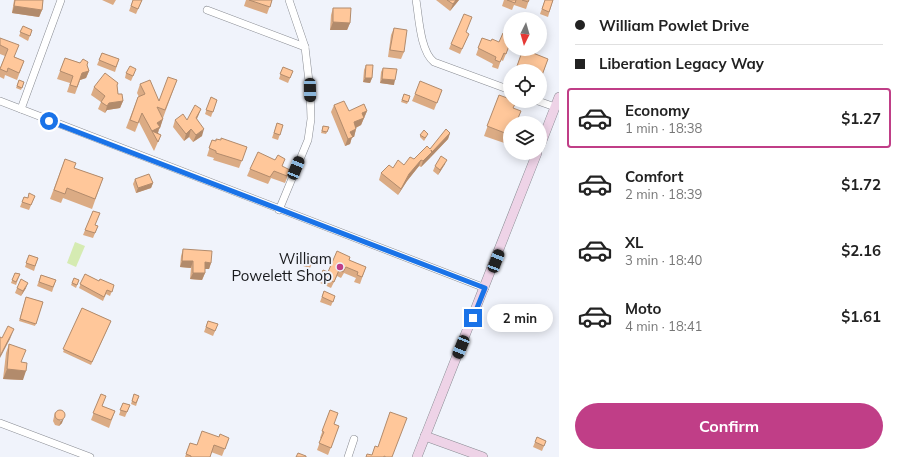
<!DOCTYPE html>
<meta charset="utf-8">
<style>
:root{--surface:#fff;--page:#f6f6f6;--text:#222;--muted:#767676;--line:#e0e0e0;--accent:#c03e87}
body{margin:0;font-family:Mulish,sans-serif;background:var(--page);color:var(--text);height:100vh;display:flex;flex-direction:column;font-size:15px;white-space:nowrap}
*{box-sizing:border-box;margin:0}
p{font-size:13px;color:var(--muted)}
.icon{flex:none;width:22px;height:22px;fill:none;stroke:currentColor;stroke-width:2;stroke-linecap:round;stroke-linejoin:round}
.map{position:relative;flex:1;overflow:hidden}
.sheet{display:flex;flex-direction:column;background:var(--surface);width:340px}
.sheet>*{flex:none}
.guide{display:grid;align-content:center;height:88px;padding:0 16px;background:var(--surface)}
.needle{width:26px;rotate:185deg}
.fabs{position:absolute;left:503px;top:12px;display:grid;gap:8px}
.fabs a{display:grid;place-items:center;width:44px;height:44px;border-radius:50%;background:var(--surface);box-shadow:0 2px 10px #0003;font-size:20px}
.end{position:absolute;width:18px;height:18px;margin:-9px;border:5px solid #1a73e8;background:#fff;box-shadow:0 0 0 2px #fff}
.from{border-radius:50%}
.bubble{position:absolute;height:28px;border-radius:14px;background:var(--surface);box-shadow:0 2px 10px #0003;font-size:13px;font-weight:700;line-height:28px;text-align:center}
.car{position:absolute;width:12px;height:24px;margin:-12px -6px;border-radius:5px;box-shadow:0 0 3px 1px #0007;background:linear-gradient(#222 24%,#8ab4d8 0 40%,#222 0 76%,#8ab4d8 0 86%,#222 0)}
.guide b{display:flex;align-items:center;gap:14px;height:38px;font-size:15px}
.guide b+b{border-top:1px solid var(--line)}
.guide i{width:10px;height:10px;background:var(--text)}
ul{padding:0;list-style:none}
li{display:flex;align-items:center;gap:12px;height:60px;margin:0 8px 6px;padding:0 8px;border:2px solid transparent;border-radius:4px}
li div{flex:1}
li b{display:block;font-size:15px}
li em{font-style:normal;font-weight:700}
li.on{border-color:var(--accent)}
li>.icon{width:36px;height:36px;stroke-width:1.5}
.cta{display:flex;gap:8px;margin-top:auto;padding:8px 16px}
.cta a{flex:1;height:46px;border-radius:24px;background:var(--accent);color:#fff;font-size:16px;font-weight:700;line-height:46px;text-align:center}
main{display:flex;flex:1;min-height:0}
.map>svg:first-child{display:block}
.green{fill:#d5ebb2}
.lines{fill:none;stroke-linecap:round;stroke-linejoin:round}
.street-casing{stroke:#888b92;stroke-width:8}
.secondary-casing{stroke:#888b92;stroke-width:10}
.street{stroke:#fff;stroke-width:7}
.secondary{stroke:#eed3e7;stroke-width:9}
.wall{fill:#dbab84}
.shaded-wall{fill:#b28b6c}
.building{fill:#ffc79a;stroke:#b28b6c}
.route{stroke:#1a73e8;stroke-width:5}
.poi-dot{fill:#c03e87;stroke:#f0f3fb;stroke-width:1.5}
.labels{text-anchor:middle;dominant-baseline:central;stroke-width:4;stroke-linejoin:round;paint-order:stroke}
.poi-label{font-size:15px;fill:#18191c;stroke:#f0f3fb;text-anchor:end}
</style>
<main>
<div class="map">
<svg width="559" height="457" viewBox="0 0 559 457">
<rect width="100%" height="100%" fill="#f0f3fb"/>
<!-- green -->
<path class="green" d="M75 242 85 246 76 267 67 263Z"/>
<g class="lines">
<!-- street casing -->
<g class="street-casing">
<g id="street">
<path d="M416 0C419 17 420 51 434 62L510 90"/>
<path d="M207 10 305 47"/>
<path d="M0 101 485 288"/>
<path d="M538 101 555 107"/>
<path d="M21 109 61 0"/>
<path d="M279 210 308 140 311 119 310 90 305 47 289 0"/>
<path d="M0 423 90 457"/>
<path d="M348 457 354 439"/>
</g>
</g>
<!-- secondary casing -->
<g class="secondary-casing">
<g id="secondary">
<path d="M540 146 559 97"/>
<path d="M425 436 483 457"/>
<path d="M417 457 537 153"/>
</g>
</g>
<!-- street -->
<use href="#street" class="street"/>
<!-- secondary -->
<use href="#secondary" class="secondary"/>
</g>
<!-- wall -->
<g class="wall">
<path d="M14 0H43L42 10 39 17 12 13Z"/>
<path d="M102 0H116L113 5Z"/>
<path d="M133 0H142L136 14 129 11Z"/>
<path d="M246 0H272L267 14 244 6Z"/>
<path d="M436 0H459L450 11Z"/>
<path d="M504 0H529L526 9 514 5 512 10 502 6Z"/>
<path d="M545 0H553L548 17 540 14Z"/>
<path d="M333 8 350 23 347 30H330L331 15Z"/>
<path d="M23 26 32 30 28 41 19 36Z"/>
<path d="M394 28 404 52 401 59 388 57 391 35Z"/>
<path d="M466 32 467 38 460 54 449 49 451 44Z"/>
<path d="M482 38 491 41 510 44 503 61 501 60 498 69 492 67 493 64 476 55Z"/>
<path d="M0 39 15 57 24 61 17 80 5 75 4 79 0 77V68L5 56 0 54Z"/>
<path d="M523 49 548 59 540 81V71H515Z"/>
<path d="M102 53 119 59 115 72 97 65Z"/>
<path d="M65 58 87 65 89 71 86 78 80 80 75 94 67 92 70 83 57 79Z"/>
<path d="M366 65 372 78 370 83 363 82 364 70Z"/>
<path d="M283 67 293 71 288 83 279 79Z"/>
<path d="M383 68 394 85 380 83 381 72Z"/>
<path d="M126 73 134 74 131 81 125 78Z"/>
<path d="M19 80 24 82 21 90 16 88Z"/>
<path d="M177 80 163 118 160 128 159 129 158 133 161 135 154 151 139 122 135 132 126 128 138 97H139L137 93 140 84 159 101Z"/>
<path d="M118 83 117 86 118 94 123 101 120 108 107 110 105 113 98 109 101 102 91 95 94 87Z"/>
<path d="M442 90 434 110 412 101 415 94Z"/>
<path d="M404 94 410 96 407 104 401 102Z"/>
<path d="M499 95 513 108 510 123V145L484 136Z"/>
<path d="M211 97 217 100 211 117 205 114Z"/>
<path d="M334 105 349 111H367L361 125 356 128V129L354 137H352L350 144 345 146 331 112Z"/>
<path d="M201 109 197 119 202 136 193 142 189 137 184 141 173 127 175 120H187Z"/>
<path d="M277 123 283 125 278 140 272 138Z"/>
<path d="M323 126 329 127 326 134 321 133Z"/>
<path d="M450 133 448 139 421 167 419 166 407 181 398 195 379 180 381 173 393 168 404 165 430 149Z"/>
<path d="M420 135 427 136 424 141 420 137Z"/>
<path d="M212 140 216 141 221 140 247 147 239 168 213 160 214 158 207 156Z"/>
<path d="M65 159 74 168 103 178 92 209 63 198 61 203 50 199Z"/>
<path d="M445 164 438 175 433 171 435 166Z"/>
<path d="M283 167 290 170 285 183 271 178 268 184 247 176 250 169Z"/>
<path d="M135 179 153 183 151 188 136 193 133 184Z"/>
<path d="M35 196 29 210 20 207 24 197 28 198Z"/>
<path d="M93 211 95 225 98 226 93 238 83 235Z"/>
<path d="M183 249 211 263 209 269H205V273L202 280 190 279 191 268 180 267 181 256Z"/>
<path d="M307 254 315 257 310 268 303 266Z"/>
<path d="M29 255 38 258 34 271 25 267Z"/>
<path d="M349 260 366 267 360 284 354 282 356 278 344 273 341 278 337 276 331 288 318 282 321 275Z"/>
<path d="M15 273 20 274 16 285 11 283Z"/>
<path d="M85 274 99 281 114 285 110 296 106 294 103 301 79 288Z"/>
<path d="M41 275 56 280 52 292 37 286Z"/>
<path d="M74 278 79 280 76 288 71 285Z"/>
<path d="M17 288H26L21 296 15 293Z"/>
<path d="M324 291 335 296 331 306 320 302Z"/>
<path d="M26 297 43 302 35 326 19 321Z"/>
<path d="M82 308 111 321 91 365 63 352Z"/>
<path d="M208 321 218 324 213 336 204 332Z"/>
<path d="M9 344 21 362 23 380 3 379 6 353Z"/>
<path d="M101 394 102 406 115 411 109 428 91 420Z"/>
<path d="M134 394 139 396 136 406 131 404Z"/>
<path d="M123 403 130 405 125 417 119 415Z"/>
<path d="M330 410 334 424 339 426 328 455 317 450 321 439 320 438Z"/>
<path d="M55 412 62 423 59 426 55 425 53 421Z"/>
<path d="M537 437 546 441 542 451 533 447Z"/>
<path d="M229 438 222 456 211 452 210 457H185L190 443 197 445Z"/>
</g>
<!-- shaded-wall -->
<g class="shaded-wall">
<path d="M456 0H459L450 11 453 4Z"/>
<path d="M14 6 42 10 39 17 12 13Z"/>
<path d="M333 22 350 23 347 30H330Z"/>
<path d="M89 71 86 78 80 80 75 94 82 73Z"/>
<path d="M365 78H372L370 83 363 82Z"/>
<path d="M382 79 395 80 394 85 380 83Z"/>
<path d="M123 101 120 108 107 110 105 113 107 106 109 103Z"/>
<path d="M201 109 198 116 193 125 196 118Z"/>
<path d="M367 111 361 125 351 130 354 122 362 113Z"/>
<path d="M163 119 160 128 159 129 157 136 152 132 157 123Z"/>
<path d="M191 129 189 137 184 141 186 134Z"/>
<path d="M204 129 202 136 193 142 196 135Z"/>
<path d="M356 129 354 137H352L350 144 345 146 350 132Z"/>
<path d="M450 133 448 139 430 158 432 152Z"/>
<path d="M432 152 430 158 421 167 423 161Z"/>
<path d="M421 160 419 166 407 181 398 195 401 189 409 174Z"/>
<path d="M447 160 445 164 438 175 440 170Z"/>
<path d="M153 183 151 188 136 193 138 188Z"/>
<path d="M182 261H193L191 268 180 267Z"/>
<path d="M205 262 211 263 209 269H202Z"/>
<path d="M193 273H205L202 280 190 279Z"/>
<path d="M28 283 26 288 21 296 23 291Z"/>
<path d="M14 329 10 339 0 358V356Z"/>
<path d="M7 369 18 370 26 371 23 380 3 379Z"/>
<path d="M64 418 62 423 59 426 61 421Z"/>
</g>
<!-- building -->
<g class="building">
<path d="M15 0H43L42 10 14 6Z"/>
<path d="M133 0H142L138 9 131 6Z"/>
<path d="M249 0H272L270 7Z"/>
<path d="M447 0H456L453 4Z"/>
<path d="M507 0H516L515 3Z"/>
<path d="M522 0H529L528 2Z"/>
<path d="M545 0H553L549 12 542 9Z"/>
<path d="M333 8H351L350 23 333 22Z"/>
<path d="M464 14 472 17 466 32 469 34 462 49 451 44Z"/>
<path d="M23 26 32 30 30 36 20 32Z"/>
<path d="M394 28 407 30 404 52 390 50Z"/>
<path d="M503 33 510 36V43L506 54 504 53 500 62 495 60 496 57 478 48 482 38 491 41 492 39 499 42Z"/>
<path d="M0 39V38L19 45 14 57 24 61 19 73 8 68 7 72 0 69 8 49 0 45Z"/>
<path d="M523 49 548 59 541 78H540V71H522L516 69Z"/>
<path d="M102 53 119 59 116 67 99 60Z"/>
<path d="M65 58 80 63 83 59 88 62 87 65 89 71 82 73 77 87 70 85 73 76 60 71Z"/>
<path d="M366 65H373L372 78H365Z"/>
<path d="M130 66 136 69 133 76 126 73Z"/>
<path d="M283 67 293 71 290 78 280 74Z"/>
<path d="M383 68 397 69 395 80 382 79Z"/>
<path d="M105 73 118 83 117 85 118 94H122L123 101 109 103 107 106 101 102 105 96 94 87Z"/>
<path d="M168 77 177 80 165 110 157 107 163 119 157 123 160 127 152 131 161 135 158 142 142 113 138 123 130 120 138 97 145 94 140 84 150 80 159 101Z"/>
<path d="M19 80 24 82 22 88 17 86Z"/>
<path d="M420 81 442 90 437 103 415 94Z"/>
<path d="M404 94 410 96 408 102 402 100Z"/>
<path d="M499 95 510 99V101L516 102 513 108 521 111 516 123H510V135L487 126Z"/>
<path d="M211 97 217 100 213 112 206 110Z"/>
<path d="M344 101 349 111 364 104 367 111 362 113 364 118 354 122 356 129 350 132 353 137 348 139 334 105Z"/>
<path d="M195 105 201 109 196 118 204 129 196 135 191 129 186 134 175 120 183 114 187 120Z"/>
<path d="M277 123 283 125 280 135 274 133Z"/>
<path d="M323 126 329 127 327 132 322 131Z"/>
<path d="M446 129 450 133 432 152 431 150 432 152 423 161 421 160 409 174 401 189 381 173 389 165 393 168 398 160 404 165 410 157 414 159 427 146 430 149Z"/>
<path d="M424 130 428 134 425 138 420 135Z"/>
<path d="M221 138 247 147 242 161 216 153V151L209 148 212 140 216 141V139L221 140Z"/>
<path d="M258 152 275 160 278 155 285 159 282 166 290 170 287 176 274 171 270 177 250 169Z"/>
<path d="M441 156 447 160 440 170 435 166Z"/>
<path d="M65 159 76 163 74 168 103 178 95 199 67 188 65 194 54 190Z"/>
<path d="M149 174 153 183 138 188 135 179Z"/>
<path d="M29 193 35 196 31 205 22 202 24 197 28 198Z"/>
<path d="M93 211 100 213 95 225 98 226 95 233 85 230Z"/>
<path d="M183 249 212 251 211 263 205 262V273H193V261H182Z"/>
<path d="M337 251 350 257 349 260 366 267 362 277 357 275 358 272 346 267 343 272 339 270 334 282 321 275 323 270 328 272Z"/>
<path d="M307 254 315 257 312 263 305 261Z"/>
<path d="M29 255 38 258 35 266 26 263Z"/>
<path d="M15 273 20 274 16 282 12 280Z"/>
<path d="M85 274 99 281 100 279 114 285 112 292 107 290 104 297 80 284Z"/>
<path d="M41 275 56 280 53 287 39 282Z"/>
<path d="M74 278 79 280 77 285 72 283Z"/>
<path d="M21 279 28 283 23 291 17 288Z"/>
<path d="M324 291 335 296 333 302 322 297Z"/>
<path d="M26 297 43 302 36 324 20 319Z"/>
<path d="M82 308 111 321 92 362 63 349Z"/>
<path d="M208 321 218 324 215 331 206 327Z"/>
<path d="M8 326 14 329 0 356V337L2 338Z"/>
<path d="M9 344 26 350 21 362 27 363 26 371 7 369Z"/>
<path d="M101 394 106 396 102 406 115 411 111 420 93 413Z"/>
<path d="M134 394 139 396 136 403 132 401Z"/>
<path d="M123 403 130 405 127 412 120 410Z"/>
<circle cx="60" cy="415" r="5"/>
<path d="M330 410 338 413 334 424 339 426 331 448 319 443 324 432 322 431Z"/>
<path d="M390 412 407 418 392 457H386L384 456V457H366L367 454 372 455 375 446 378 447Z"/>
<path d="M202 431 219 437 220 434 229 438 225 449 214 445 210 457H191V456L186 454 190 443 197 445Z"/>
<path d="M537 437 546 441 544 446 535 442Z"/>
<path d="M298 453 306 456V457H296Z"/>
</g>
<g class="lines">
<!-- route -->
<path class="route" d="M49 121 485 288 473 318"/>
</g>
<!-- markers -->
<circle class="poi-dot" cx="340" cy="267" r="4"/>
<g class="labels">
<!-- poi labels -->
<g class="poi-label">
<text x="332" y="258">William<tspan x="332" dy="17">Powelett Shop</tspan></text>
</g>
</g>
</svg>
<div class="fabs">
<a><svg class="needle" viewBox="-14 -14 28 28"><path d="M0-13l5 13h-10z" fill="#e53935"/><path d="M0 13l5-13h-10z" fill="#767676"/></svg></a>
<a><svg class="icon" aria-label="locate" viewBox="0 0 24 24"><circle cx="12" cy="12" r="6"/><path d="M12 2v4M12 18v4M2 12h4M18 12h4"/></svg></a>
<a><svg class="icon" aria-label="layers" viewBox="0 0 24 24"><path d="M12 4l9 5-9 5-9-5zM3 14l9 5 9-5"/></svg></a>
</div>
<i class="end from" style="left:49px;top:121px"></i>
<i class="end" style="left:473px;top:318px"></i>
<div class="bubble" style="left:487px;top:304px;width:66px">2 min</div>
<i class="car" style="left:310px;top:90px;rotate:179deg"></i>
<i class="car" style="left:296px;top:168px;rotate:22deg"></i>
<i class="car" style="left:496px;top:261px;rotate:21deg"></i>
<i class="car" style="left:461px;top:347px;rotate:202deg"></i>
</div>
<section class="sheet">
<div class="guide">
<b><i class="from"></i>William Powlet Drive</b>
<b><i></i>Liberation Legacy Way</b>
</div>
<ul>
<li class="on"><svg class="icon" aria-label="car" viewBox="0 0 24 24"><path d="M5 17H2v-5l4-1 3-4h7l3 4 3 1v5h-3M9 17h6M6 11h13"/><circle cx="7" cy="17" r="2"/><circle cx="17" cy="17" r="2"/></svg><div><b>Economy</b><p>1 min · 18:38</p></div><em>$1.27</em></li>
<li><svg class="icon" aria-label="car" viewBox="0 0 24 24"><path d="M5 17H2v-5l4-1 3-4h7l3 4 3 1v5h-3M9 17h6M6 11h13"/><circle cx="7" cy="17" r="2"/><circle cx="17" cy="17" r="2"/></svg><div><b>Comfort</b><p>2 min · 18:39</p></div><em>$1.72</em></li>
<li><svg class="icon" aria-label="car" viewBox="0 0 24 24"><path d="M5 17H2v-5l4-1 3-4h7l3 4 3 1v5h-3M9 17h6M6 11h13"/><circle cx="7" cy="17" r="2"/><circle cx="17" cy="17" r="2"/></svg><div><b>XL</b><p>3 min · 18:40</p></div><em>$2.16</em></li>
<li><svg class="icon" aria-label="car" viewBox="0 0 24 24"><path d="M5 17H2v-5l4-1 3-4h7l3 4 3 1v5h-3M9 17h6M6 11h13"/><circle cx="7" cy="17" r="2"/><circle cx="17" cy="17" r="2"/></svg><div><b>Moto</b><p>4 min · 18:41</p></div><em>$1.61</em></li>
</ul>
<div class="cta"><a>Confirm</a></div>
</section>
</main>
